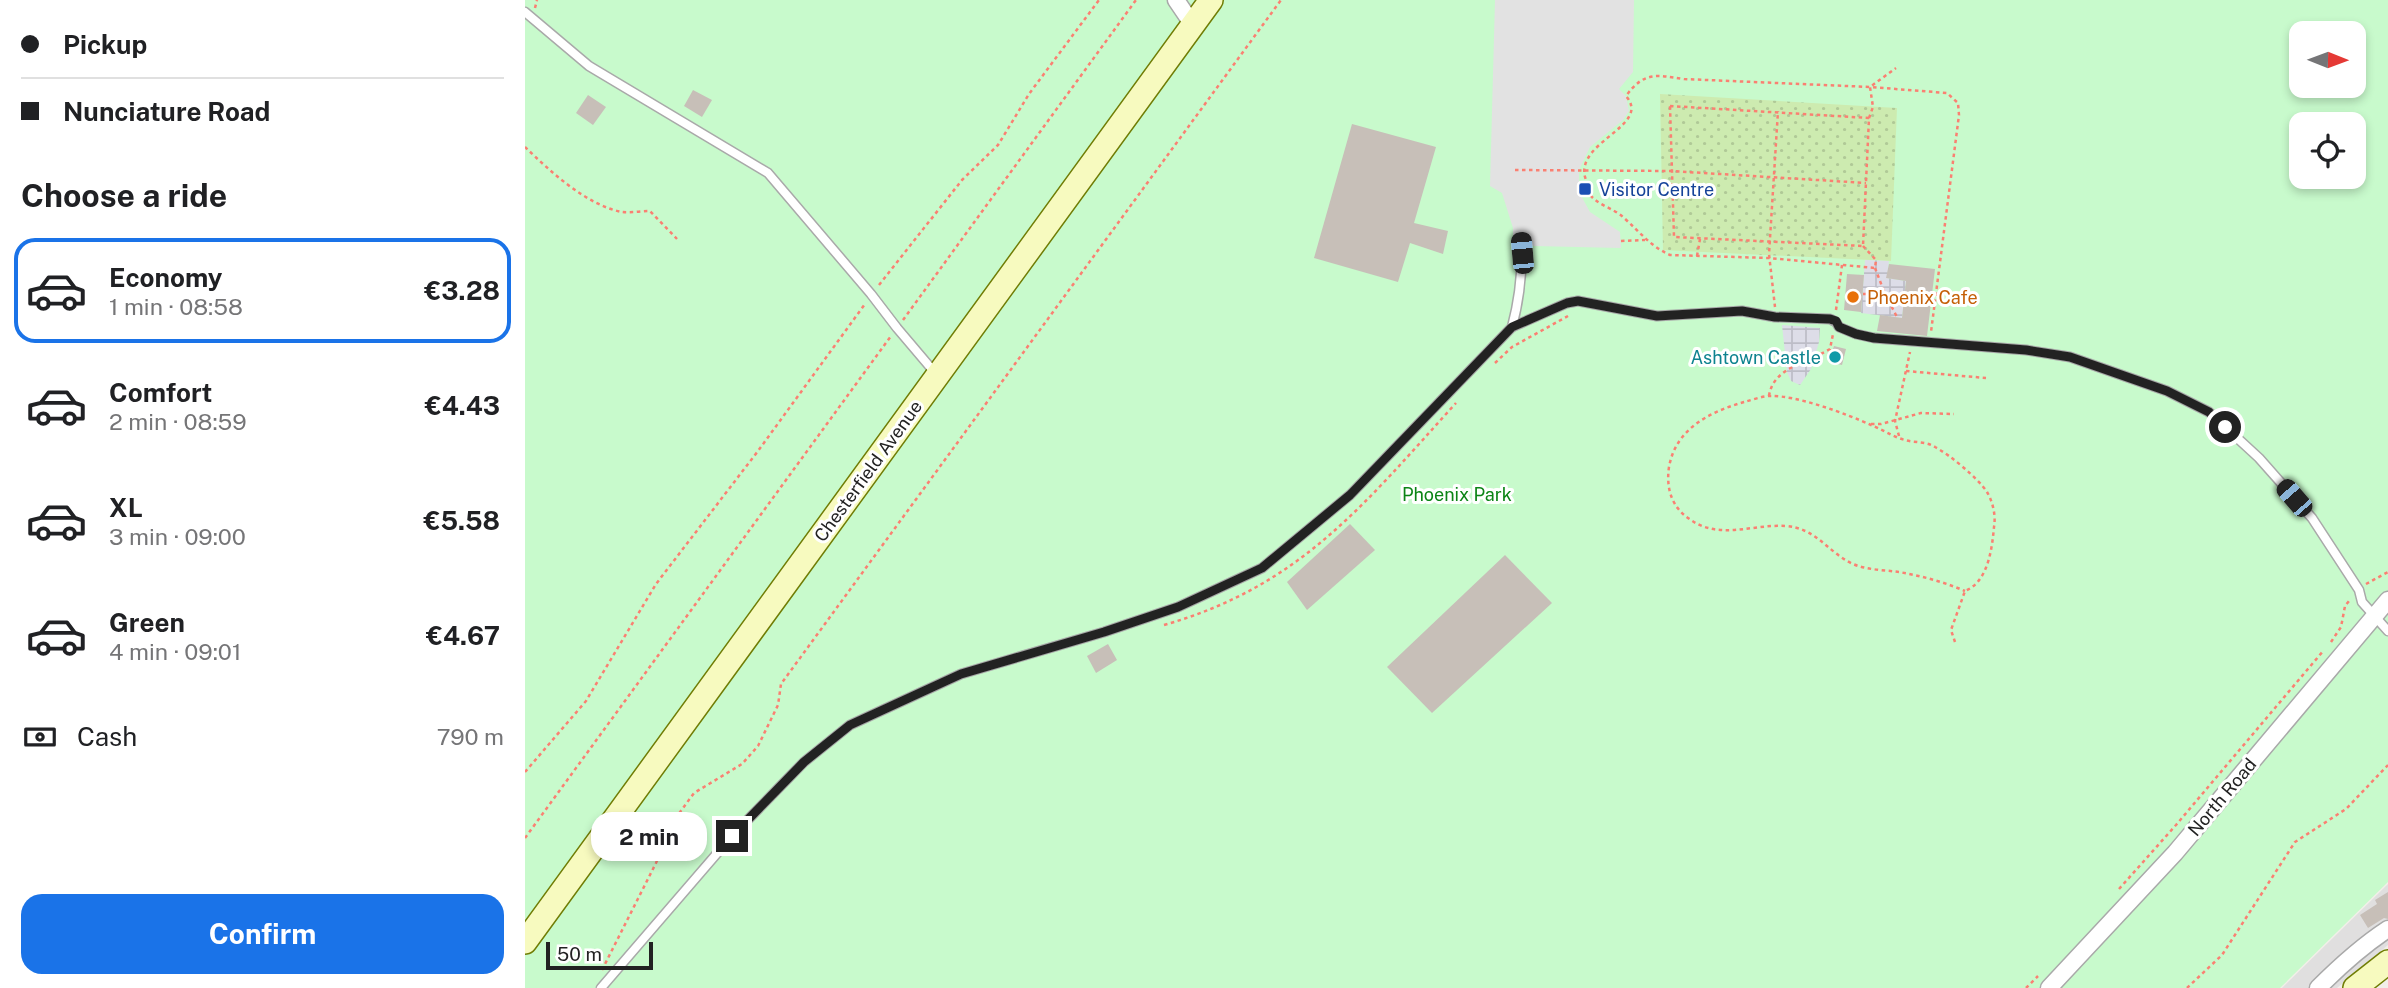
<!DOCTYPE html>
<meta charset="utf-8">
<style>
:root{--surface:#fff;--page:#f6f6f6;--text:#202124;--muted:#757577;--line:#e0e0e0;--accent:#1a73e8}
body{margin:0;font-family:"Public Sans",sans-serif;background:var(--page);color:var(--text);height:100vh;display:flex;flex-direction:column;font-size:26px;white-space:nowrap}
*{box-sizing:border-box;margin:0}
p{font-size:23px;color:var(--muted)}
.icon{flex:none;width:38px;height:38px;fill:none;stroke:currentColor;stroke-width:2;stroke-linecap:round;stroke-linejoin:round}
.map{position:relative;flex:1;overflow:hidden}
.side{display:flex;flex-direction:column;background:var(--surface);width:525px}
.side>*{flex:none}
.top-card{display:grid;align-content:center;height:154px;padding:0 21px;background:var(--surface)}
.needle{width:46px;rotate:91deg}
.tools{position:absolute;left:1764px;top:21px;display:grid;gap:14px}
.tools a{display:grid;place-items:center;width:77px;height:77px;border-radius:14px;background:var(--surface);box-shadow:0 4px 10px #0003;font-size:35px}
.scale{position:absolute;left:21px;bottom:18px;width:107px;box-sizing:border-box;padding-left:7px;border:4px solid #222;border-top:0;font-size:19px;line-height:24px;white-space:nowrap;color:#222;-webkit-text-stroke:5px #fff;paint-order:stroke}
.end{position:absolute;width:32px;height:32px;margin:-16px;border:9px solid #222;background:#fff;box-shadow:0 0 0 4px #fff}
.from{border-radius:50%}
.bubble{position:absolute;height:49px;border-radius:21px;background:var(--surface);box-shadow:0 4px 10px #0003;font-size:23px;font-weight:700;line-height:49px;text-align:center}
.car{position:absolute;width:21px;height:42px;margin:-21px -10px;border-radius:9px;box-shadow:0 0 5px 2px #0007;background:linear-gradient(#222 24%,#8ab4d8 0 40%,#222 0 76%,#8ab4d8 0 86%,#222 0)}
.top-card b{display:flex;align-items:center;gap:24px;height:66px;font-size:26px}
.top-card b+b{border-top:2px solid var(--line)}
.top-card i{width:18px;height:18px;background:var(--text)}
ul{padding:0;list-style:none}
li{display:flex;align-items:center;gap:21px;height:105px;margin:0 14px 10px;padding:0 7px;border:4px solid transparent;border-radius:21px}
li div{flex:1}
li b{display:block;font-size:26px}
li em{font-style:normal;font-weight:700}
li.on{border-color:var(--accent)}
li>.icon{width:63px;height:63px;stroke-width:1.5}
h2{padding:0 21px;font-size:32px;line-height:84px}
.pay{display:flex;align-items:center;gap:18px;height:77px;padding:0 21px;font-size:26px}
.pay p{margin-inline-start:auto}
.cta{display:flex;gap:14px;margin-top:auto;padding:14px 21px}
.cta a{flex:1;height:80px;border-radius:21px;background:var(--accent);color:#fff;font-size:28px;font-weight:700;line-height:80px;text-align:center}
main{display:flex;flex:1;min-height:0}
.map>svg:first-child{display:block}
.residential{fill:#e0dfdf}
.park{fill:#c8facc;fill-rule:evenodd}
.garden{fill:url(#garden-dots)}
.parking{fill:#e2e2e2}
.plaza{fill:url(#plaza-grid)}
.building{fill:#c7bfb8}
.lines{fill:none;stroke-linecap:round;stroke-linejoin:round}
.lane-casing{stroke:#a9a9a9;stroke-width:11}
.street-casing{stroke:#a9a9a9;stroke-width:19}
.secondary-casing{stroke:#707d05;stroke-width:26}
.path{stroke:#fa8072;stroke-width:2.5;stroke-dasharray:3.5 3.5;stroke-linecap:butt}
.lane{stroke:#fff;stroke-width:8}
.street{stroke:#fff;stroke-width:16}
.secondary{stroke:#f7fabf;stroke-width:23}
.route{stroke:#222;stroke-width:9}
.transit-dot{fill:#1a4fb4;stroke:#fff;stroke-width:2.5}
.food-dot{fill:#e8710a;stroke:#fff;stroke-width:2.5}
.culture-dot{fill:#0f9aa8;stroke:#fff;stroke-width:2.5}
.labels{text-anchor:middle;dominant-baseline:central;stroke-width:6;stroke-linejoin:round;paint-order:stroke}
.transit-label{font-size:18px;fill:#164399;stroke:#fff;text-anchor:start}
.food-label{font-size:18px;fill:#c56008;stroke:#fff;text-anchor:start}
.culture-label{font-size:18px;fill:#0d838f;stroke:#fff;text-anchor:end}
.street-label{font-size:18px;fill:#222;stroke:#fff}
.park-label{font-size:18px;fill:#0c8416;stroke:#fff}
</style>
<main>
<section class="side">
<div class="top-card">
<b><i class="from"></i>Pickup</b>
<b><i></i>Nunciature Road</b>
</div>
<h2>Choose a ride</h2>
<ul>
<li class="on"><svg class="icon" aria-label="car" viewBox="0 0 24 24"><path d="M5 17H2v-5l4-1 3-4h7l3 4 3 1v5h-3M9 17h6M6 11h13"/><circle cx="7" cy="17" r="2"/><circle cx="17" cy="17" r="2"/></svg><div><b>Economy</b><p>1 min · 08:58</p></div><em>€3.28</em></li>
<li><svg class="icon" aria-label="car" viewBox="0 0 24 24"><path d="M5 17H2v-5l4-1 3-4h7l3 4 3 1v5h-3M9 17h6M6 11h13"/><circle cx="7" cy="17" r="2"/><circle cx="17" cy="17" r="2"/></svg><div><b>Comfort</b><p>2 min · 08:59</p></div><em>€4.43</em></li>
<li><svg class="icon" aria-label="car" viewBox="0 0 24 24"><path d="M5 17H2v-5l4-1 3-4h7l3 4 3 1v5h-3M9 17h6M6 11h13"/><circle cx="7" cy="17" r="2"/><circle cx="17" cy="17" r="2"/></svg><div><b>XL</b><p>3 min · 09:00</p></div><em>€5.58</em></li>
<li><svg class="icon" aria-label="car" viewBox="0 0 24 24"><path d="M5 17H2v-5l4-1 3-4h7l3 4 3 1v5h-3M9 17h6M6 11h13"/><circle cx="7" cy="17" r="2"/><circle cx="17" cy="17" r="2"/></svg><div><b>Green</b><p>4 min · 09:01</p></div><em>€4.67</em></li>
</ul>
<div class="pay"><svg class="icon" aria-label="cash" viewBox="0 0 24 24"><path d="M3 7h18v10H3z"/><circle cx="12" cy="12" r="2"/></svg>Cash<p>790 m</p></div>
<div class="cta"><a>Confirm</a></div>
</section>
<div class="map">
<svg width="1863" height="988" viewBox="0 0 1863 988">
<defs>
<pattern id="garden-dots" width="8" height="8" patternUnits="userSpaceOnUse" patternTransform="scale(1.75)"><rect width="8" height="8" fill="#cdebb0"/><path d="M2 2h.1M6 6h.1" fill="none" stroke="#b0c997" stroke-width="1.8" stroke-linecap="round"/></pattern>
<pattern id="plaza-grid" width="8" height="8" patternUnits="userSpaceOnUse" patternTransform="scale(1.75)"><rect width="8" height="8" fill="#dddde8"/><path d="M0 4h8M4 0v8" fill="none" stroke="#bdbdc7"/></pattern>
</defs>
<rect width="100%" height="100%" fill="#f2efe9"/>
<!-- residential -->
<path class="residential" d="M1863 884V945L1812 988H1757Z"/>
<!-- park -->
<path class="park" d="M0 0H1863V882L1755 988H0ZM1776 33H1829V86H1776ZM1776 124H1829V177H1776Z"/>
<!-- garden -->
<path class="garden" d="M1135 94 1372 108 1366 261 1138 250Z"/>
<!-- parking -->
<path class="parking" d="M970 0H1109L1108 72 1094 89 1101 96 1104 111 1098 120 1065 147 1054 170V192L1065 212 1095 232 1096 248 1009 246 988 241V228L977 193 965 186Z"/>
<!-- plaza -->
<g class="plaza">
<path d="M1340 260 1364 261 1362 278 1381 281 1377 318 1336 313Z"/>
<path d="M1257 325 1295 328 1294 342 1286 369 1275 385 1266 381 1262 372Z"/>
</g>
<!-- building -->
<g class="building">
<path d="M168 90 187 100 177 117 159 106Z"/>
<path d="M63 95 81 107 68 125 51 113Z"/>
<path d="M827 124 911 147 889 223 923 231 918 254 885 243 873 282 789 258Z"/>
<path d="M1364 264 1410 269 1402 336 1352 331 1355 315 1377 318 1381 281 1361 278Z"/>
<path d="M1322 274 1339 275 1336 312 1319 310Z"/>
<path d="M1309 346 1321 349 1317 365 1304 362Z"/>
<path d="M825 524 850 550 782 610 762 582Z"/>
<path d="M980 555 1027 603 907 713 862 667Z"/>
<path d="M583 644 592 660 571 673 562 656Z"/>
<path d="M1863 892V919L1859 918 1843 928 1835 915 1852 904 1850 900Z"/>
</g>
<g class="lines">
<!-- lane casing -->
<g class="lane-casing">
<g id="lane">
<path d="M0 12 64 66 243 173 346 294 372 328 411 374"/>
<path d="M987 327 1042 303 1053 301 1132 316 1217 311 1250 317 1305 319 1311 322 1314 327 1331 334 1349 338 1501 350 1545 357 1642 391 1684 412 1734 458 1787 518 1834 590 1837 602 1863 631"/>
<path d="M76 988 207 836 279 762 325 725 436 674 579 632 653 607 737 568 825 495 987 327C995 297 998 269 996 238"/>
</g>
</g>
<!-- street casing -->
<g class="street-casing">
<g id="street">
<path d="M651 0 668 25"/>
<path d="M1524 988 1650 853 1863 600"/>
<path d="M1793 988C1815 966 1837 946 1863 929"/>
</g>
</g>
<!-- secondary casing -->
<g class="secondary-casing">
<g id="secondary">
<path d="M0 942 686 0"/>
<path d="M1830 988 1863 962"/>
</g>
</g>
<!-- path -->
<g class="path">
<path d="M10 8 12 0"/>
<path d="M1145 106 1344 118 1338 246 1149 237Z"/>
<path d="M1344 118 1348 107 1345 87 1422 93 1433 103 1434 115 1406 332"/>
<path d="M0 147C25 171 61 205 97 212 105 213 116 211 125 211L152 239"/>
<path d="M990 170 1146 171 1341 183"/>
<path d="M1096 241 1120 240"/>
<path d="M1338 246 1351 260 1350 268 1244 258 1145 255C1125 246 1115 232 1099 218 1089 208 1071 205 1064 193 1061 188 1062 182 1060 177 1051 141 1127 126 1101 96 1119 71 1132 75 1159 79L1345 87 1371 68"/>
<path d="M1172 256 1175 239"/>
<path d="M1350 268 1360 294 1372 317"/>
<path d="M354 285 437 180 473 145 504 94 574 0"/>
<path d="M1338 294H1359"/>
<path d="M1250 307 1244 254 1253 111"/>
<path d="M1311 310 1317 265"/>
<path d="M378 320 611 0"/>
<path d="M970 363 987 347 1043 316"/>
<path d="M1381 371 1461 378"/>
<path d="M1244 396C1248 367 1284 362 1305 349L1308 334"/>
<path d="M1346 424H1356L1396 413 1429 414"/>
<path d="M1374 436 1370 421 1385 352"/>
<path d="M1841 584 1863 572"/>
<path d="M639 625C776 586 840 503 931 403"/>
<path d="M1430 642 1426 630 1440 591C1463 582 1467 549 1469 527 1471 516 1468 502 1462 492 1453 478 1425 455 1410 447 1401 441 1390 443 1380 440 1368 437 1357 429 1346 425 1322 414 1271 395 1245 396 1237 396 1227 400 1219 402 1185 412 1151 428 1144 467 1141 487 1146 506 1163 518 1193 541 1226 524 1260 526 1292 528 1302 552 1328 564 1342 570 1359 570 1374 572 1397 576 1419 582 1440 591"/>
<path d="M1806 642 1816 627 1820 606 1824 601"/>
<path d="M0 772 61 701 131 584 233 451 340 304"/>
<path d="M0 838 366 336"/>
<path d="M1594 889 1651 825 1799 650"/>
<path d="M77 970 131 863 150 819 169 793 217 764 233 746 253 705 256 684 756 0"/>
<path d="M1501 988 1513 976"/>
<path d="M1662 988 1697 955 1770 842 1821 809 1863 765"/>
</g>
<!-- lane -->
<use href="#lane" class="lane"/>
<!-- street -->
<use href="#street" class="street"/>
<!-- secondary -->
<use href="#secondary" class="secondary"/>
</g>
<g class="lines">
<!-- route -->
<path class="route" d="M207 836 279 762 325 725 436 674 579 632 653 607 737 568 825 495 987 327 1042 303 1053 301 1132 316 1217 311 1250 317 1305 319 1311 321 1314 327 1331 334 1349 338 1501 350 1545 357 1642 391 1684 412 1700 427"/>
</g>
<!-- markers -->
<rect class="transit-dot" x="1053" y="182" width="14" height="14" rx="3.5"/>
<circle class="food-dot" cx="1328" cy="297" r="7"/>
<circle class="culture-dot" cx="1310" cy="357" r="7"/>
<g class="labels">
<!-- transit labels -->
<g class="transit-label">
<text x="1074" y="189">Visitor Centre</text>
</g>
<!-- food labels -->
<g class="food-label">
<text x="1342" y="297">Phoenix Cafe</text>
</g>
<!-- culture labels -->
<g class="culture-label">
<text x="1296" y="357">Ashtown Castle</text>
</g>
<!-- street labels -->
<g class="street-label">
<text transform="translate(343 471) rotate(-54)">Chesterfield Avenue</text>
<text transform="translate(1697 797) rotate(-50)">North Road</text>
</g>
<!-- park labels -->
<g class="park-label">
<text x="932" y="494">Phoenix Park</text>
</g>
</g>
</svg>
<div class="tools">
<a><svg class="needle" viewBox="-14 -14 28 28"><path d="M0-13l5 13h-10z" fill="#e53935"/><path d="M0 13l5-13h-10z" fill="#757577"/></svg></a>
<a><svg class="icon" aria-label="locate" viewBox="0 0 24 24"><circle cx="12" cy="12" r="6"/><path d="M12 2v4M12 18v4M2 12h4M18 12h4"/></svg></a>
</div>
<div class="scale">50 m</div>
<i class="end from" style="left:1700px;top:427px"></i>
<i class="end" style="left:207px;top:836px"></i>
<div class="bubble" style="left:66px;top:812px;width:116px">2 min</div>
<i class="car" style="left:997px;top:253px;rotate:355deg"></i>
<i class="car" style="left:1769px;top:498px;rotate:319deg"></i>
</div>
</main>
